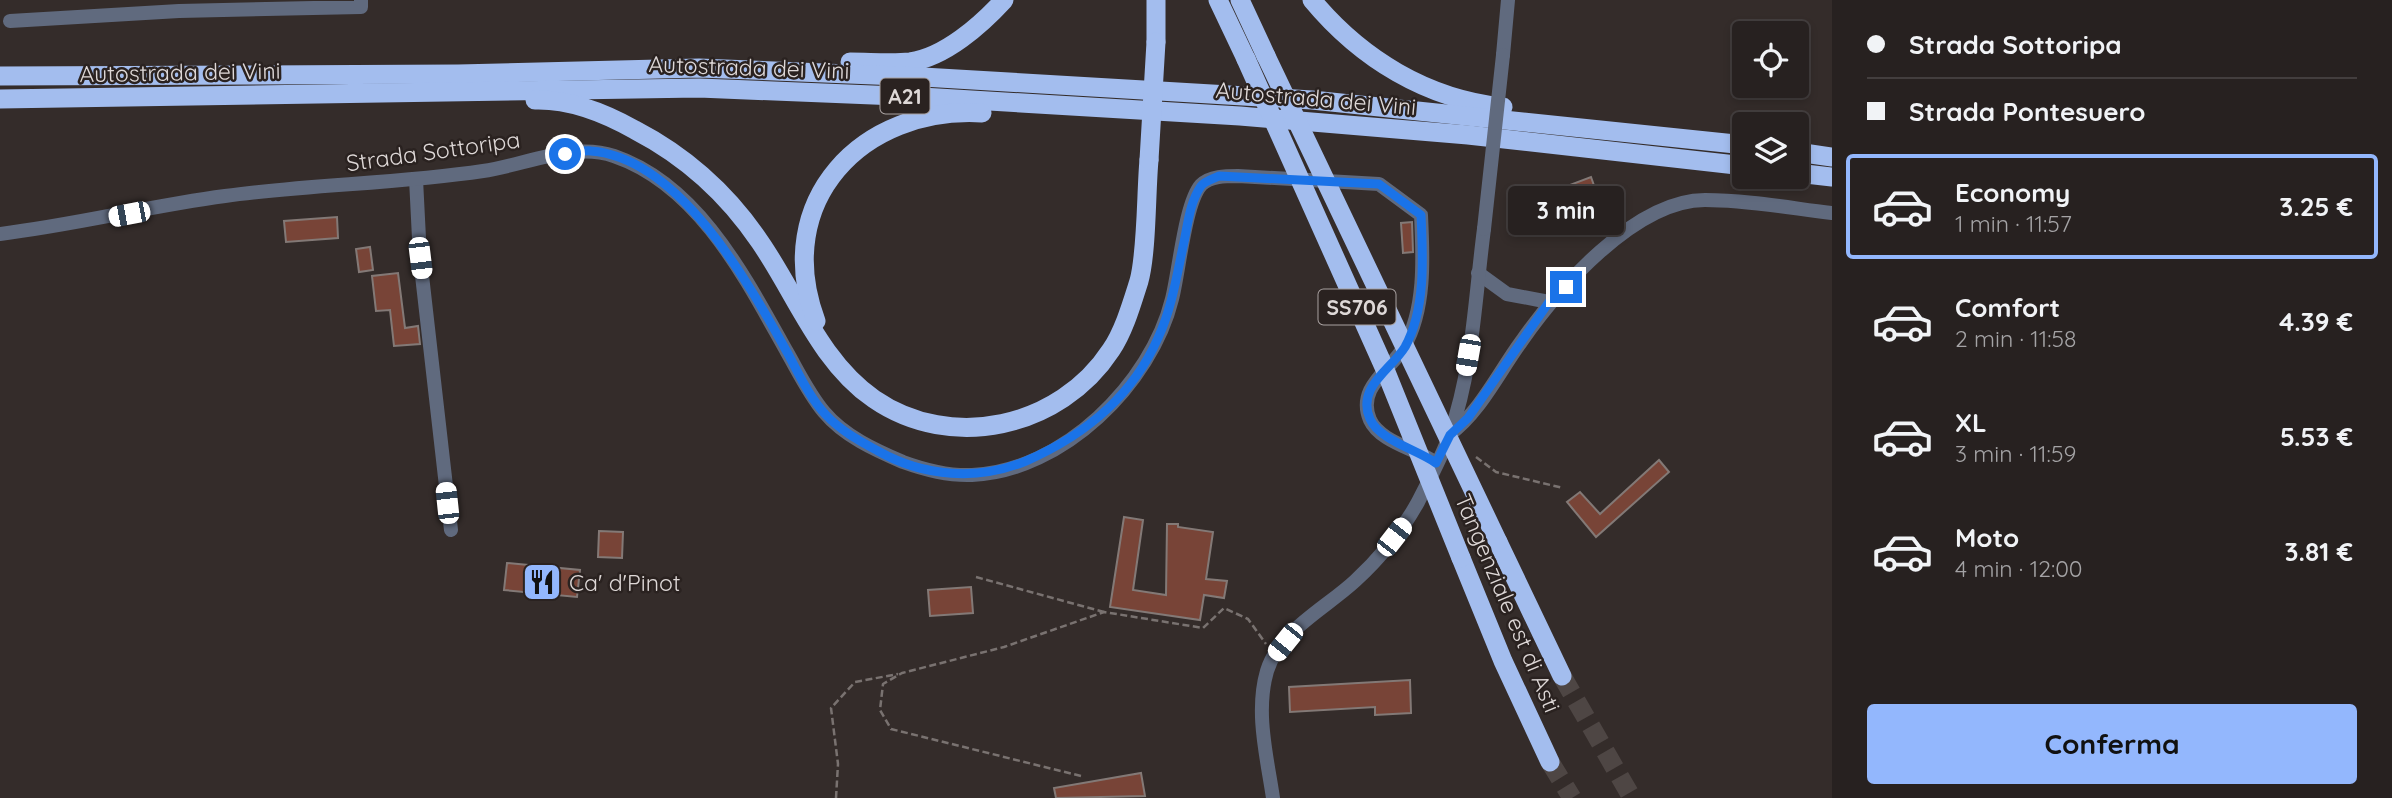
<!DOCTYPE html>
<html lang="it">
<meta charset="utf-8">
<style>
:root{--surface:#272120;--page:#2f2929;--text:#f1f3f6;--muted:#a4a3a5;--line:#433e3e;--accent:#93b7fd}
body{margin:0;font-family:Quicksand,sans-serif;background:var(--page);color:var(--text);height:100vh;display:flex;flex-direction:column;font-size:26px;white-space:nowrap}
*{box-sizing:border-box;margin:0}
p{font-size:23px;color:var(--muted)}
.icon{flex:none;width:38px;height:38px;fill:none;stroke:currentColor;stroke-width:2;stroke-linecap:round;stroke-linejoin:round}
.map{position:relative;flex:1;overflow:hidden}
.side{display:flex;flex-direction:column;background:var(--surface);width:560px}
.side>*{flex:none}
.top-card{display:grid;align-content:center;height:154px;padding:0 35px;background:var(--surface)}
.buttons{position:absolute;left:1732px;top:21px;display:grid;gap:14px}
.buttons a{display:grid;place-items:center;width:77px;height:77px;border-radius:7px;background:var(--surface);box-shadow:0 4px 10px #0003,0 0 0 2px var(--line);font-size:35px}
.end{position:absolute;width:32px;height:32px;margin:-16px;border:9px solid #1a73e8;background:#fff;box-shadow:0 0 0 4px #fff}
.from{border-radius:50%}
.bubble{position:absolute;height:49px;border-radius:7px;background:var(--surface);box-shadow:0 4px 10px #0003,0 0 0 2px var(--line);font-size:23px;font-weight:700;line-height:49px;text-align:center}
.car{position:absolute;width:21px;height:42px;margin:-21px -10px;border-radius:9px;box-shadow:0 0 5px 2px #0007;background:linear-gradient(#fff 24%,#345 0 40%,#fff 0 76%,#345 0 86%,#fff 0)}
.top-card b{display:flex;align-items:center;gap:24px;height:66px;font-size:26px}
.top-card b+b{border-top:2px solid var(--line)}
.top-card i{width:18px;height:18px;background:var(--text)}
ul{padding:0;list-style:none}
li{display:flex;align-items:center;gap:21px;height:105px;margin:0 14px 10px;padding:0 21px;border:4px solid transparent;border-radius:7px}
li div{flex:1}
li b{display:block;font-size:26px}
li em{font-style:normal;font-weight:700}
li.selected{border-color:var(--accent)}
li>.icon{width:63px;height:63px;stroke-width:1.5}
.cta{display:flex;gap:14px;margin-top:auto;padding:14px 35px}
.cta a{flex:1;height:80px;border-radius:7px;background:var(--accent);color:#111;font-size:28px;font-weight:700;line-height:80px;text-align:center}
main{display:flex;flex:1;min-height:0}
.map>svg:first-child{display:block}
.building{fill:#784437;stroke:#837976;stroke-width:2}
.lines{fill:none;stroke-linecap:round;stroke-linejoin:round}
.highway-tunnel{stroke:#4e4644;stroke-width:19;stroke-dasharray:19 10;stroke-linecap:butt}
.path{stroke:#797270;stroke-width:2.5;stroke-dasharray:7 3.5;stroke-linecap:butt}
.minor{stroke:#606a7e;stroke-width:14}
.highway{stroke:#a3bdee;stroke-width:19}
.minor-bridge{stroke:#606a7e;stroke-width:14}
.highway-bridge{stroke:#a3bdee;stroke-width:19}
.route{stroke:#1a73e8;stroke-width:9}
.labels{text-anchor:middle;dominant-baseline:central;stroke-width:5;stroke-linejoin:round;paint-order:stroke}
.shield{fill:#2a2220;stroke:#a8a1a0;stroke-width:2}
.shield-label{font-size:21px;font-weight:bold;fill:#ded8d7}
.street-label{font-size:23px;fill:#ded8d7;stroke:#2a2220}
.poi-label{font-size:23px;fill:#ded8d7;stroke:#2a2220;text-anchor:start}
</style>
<main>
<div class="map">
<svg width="1832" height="798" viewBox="0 0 1832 798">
<rect width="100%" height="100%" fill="#342c2a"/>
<!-- building -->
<g class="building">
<path d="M1591 177 1597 194 1568 204 1574 220 1557 226 1552 210 1535 217 1530 204 1539 201 1538 197Z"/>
<path d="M337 217 338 238 286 242 284 221Z"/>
<path d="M1412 222 1413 252 1403 253 1401 223Z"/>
<path d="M370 247 373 270 359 272 356 249Z"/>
<path d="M398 273 405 328 418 326 420 344 394 346 390 310 376 311 372 276Z"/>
<path d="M1659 460 1669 472 1596 537 1567 502 1580 492 1600 514Z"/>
<path d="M1124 517 1143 520 1133 590 1166 595 1167 524H1178V527L1213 532 1206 579 1227 581 1224 598 1204 595 1200 620 1110 607Z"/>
<path d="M599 531 623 532 622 558 598 557Z"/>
<path d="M507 563 580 570 577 597 504 590Z"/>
<path d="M971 587 973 613 930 616 928 590Z"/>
<path d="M1410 680 1411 713 1375 715V707L1290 712 1289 687Z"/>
<path d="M1141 773 1145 796 1056 798 1054 788Z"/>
</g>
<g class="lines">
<!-- highway-tunnel -->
<g class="highway-tunnel">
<path d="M1562 676 1632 798"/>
<path d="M1550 762 1572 798"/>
</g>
<!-- path -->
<g class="path">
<path d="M1476 457 1496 472 1563 488"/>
<path d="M976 577 1104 612"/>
<path d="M1081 776 891 729 880 710 883 684 902 673 1004 647 1104 612 1203 628 1224 608 1248 619 1266 644"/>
<path d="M836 798 838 764 831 708 855 682 898 674"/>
</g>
<!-- minor -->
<g class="minor">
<path d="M10 21 179 11 361 7V0"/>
<path d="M1503 55 1508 0"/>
<path d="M416 179 420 258 451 530"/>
<path d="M0 234C75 225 149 206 225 196 310 184 397 184 483 171 525 165 572 142 614 156 699 185 746 279 787 352 799 373 809 394 824 412 844 436 875 450 903 462 925 470 949 476 972 475 1063 471 1151 384 1172 299 1179 272 1185 203 1201 185 1210 176 1226 176 1238 176L1379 184 1421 215C1423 256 1426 309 1404 347 1391 370 1356 387 1370 420 1380 442 1417 449 1436 463"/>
<path d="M1478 273 1507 294 1549 302"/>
<path d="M1450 434C1480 412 1499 372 1521 342 1558 289 1635 200 1705 200 1747 200 1790 208 1832 213"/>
<path d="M1273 798C1267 757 1255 712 1267 671 1279 631 1326 608 1355 581 1380 558 1402 531 1418 502 1429 480 1442 457 1450 434 1473 369 1475 297 1484 229"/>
</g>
<!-- highway -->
<g class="highway">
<path d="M1156 0V42"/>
<path d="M1218 0 1246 59"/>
<path d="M1240 0 1266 56"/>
<path d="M1312 0C1361 59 1427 99 1503 107"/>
<path d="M850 62C870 62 891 64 910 62 945 57 981 25 1004 0"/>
<path d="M0 76 458 74 699 68 923 77 1312 100 1745 145"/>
<path d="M0 99 699 88 922 97 1240 116 1468 135 1745 166"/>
<path d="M535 100C570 99 605 113 635 130 687 157 727 193 760 242 796 294 820 362 874 399 951 452 1060 428 1111 350 1124 331 1132 303 1139 281 1147 252 1146 192 1149 160"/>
<path d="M1797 152 1832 157"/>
<path d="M1797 173 1832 177"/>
<path d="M816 321C771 201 862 106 982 113"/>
<path d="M1498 542 1562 676"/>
<path d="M1461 558 1503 661 1550 762"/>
</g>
<!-- minor-bridge -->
<path class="minor-bridge" d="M1484 229 1503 55"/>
<!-- highway-bridge -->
<g class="highway-bridge">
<path d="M1266 56 1498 542"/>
<path d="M1246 59 1384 367 1461 558"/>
<path d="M1149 160 1156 42"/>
</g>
</g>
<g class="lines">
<!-- route -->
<path class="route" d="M565 154C573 153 583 150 591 151 680 158 749 284 787 352 799 374 809 397 826 415 841 431 860 441 878 451 924 477 978 481 1026 461 1083 436 1132 397 1158 338 1172 308 1177 274 1184 242 1188 223 1190 202 1201 186 1205 181 1213 179 1219 176L1379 184 1421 215C1423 256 1426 309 1405 347 1391 370 1356 387 1370 419 1379 440 1418 450 1436 463L1450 435 1468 418 1549 302 1566 287"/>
</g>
<!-- icons -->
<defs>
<g id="restaurant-square" transform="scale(2.0125)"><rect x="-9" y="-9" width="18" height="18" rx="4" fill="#93b7fd" stroke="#2a2220"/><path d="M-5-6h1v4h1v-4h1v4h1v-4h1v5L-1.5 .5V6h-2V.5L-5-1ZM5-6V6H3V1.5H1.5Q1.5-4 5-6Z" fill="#111"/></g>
</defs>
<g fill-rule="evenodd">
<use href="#restaurant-square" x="542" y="582"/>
</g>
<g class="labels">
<!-- shield labels -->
<g class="shield">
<rect x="880.5" y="78.5" width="49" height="35" rx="5"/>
<rect x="1318.5" y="289.5" width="77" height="35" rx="5"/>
</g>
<g class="shield-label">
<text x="905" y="96">A21</text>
<text x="1357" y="307">SS706</text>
</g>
<!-- street labels -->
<g class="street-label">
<text transform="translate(749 67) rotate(2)">Autostrada dei Vini</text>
<text transform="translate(180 72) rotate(-1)">Autostrada dei Vini</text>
<text transform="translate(1316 98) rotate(5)">Autostrada dei Vini</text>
<text transform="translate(433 151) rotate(-8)">Strada Sottoripa</text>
<text transform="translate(1508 603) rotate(67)">Tangenziale est di Asti</text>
</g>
<!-- poi labels -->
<g class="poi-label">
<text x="569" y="582">Ca' d'Pinot</text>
</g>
</g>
</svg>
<div class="buttons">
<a><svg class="icon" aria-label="locate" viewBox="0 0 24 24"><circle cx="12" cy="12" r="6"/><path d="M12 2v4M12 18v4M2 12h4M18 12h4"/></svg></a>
<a><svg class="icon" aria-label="layers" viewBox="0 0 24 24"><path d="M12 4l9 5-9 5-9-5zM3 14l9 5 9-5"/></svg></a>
</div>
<i class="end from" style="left:565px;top:154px"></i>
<i class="end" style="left:1566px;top:287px"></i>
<div class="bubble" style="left:1508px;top:186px;width:116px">3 min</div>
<i class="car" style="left:129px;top:214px;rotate:259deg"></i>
<i class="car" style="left:420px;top:258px;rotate:173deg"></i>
<i class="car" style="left:1468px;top:355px;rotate:190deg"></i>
<i class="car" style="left:447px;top:503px;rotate:354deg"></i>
<i class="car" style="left:1394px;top:537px;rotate:38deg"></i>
<i class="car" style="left:1285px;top:642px;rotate:219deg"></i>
</div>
<section class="side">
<div class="top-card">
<b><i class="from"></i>Strada Sottoripa</b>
<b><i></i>Strada Pontesuero</b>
</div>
<ul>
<li class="selected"><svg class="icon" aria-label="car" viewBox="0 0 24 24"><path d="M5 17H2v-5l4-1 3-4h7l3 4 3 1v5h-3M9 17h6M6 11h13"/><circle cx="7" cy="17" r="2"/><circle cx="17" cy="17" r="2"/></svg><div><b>Economy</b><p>1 min · 11:57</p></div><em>3.25 €</em></li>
<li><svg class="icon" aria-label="car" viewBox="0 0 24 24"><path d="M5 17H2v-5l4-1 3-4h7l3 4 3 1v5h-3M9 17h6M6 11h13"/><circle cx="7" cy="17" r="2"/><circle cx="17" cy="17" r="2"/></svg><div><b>Comfort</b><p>2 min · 11:58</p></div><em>4.39 €</em></li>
<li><svg class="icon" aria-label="car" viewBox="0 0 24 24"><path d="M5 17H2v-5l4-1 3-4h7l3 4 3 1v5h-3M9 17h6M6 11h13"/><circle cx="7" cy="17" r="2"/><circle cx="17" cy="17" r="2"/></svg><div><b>XL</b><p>3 min · 11:59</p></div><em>5.53 €</em></li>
<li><svg class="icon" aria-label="car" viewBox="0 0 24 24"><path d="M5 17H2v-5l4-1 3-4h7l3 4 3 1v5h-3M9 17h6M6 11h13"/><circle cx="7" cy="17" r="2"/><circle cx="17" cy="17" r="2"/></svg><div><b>Moto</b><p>4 min · 12:00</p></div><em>3.81 €</em></li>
</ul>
<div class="cta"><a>Conferma</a></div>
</section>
</main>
